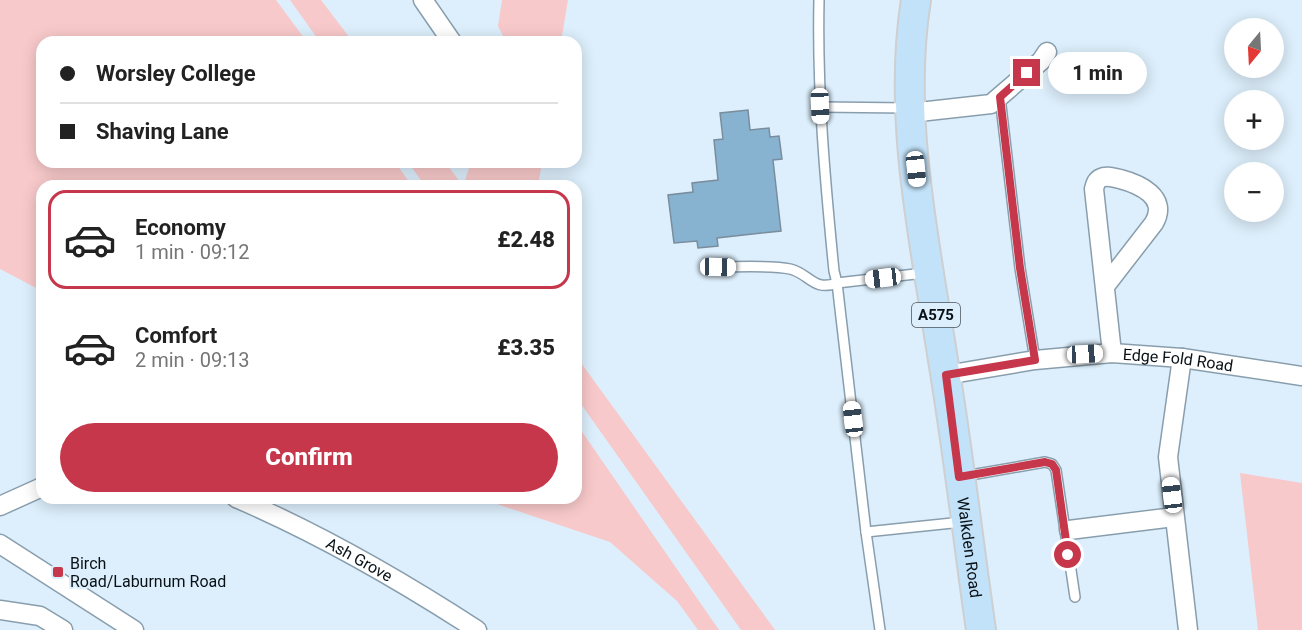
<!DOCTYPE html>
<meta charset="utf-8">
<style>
:root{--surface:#fff;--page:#f6f6f6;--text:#222;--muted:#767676;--line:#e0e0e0;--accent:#c7374b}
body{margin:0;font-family:Roboto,sans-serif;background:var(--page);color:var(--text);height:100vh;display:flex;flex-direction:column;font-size:22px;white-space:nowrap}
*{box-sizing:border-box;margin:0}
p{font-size:20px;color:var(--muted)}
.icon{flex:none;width:33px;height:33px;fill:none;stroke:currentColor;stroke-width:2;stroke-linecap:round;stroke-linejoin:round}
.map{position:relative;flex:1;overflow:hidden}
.details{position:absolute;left:36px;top:180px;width:546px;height:324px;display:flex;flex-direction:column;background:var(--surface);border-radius:18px;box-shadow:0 3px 15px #0003}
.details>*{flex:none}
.guide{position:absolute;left:36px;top:36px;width:546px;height:132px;border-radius:18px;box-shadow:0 3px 15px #0003;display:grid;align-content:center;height:132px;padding:0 24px;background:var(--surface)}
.needle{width:39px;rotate:198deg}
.controls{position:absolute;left:1224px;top:18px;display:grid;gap:12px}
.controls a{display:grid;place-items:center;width:60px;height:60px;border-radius:50%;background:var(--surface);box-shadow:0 3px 15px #0003;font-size:30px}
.end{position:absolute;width:27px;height:27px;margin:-14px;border:8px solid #c7374b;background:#fff;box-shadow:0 0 0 3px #fff}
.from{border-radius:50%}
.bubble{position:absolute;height:42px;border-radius:21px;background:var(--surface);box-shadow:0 3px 15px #0003;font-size:20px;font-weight:800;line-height:42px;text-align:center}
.car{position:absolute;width:18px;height:36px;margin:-18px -9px;border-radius:8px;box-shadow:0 0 4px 2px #0007;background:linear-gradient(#fff 24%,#345 0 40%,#fff 0 76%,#345 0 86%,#fff 0)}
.guide b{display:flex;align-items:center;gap:21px;height:57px;font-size:22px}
.guide b+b{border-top:2px solid var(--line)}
.guide i{width:15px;height:15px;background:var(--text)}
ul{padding:10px 0 0;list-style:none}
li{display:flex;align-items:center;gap:18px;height:99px;margin:0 12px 9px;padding:0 12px;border:3px solid transparent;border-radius:18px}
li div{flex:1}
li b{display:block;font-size:22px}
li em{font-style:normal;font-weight:800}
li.current{border-color:var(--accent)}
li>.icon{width:54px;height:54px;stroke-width:1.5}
.action{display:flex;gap:12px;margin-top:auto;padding:12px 24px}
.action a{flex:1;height:69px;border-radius:36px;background:var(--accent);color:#fff;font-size:24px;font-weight:800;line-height:69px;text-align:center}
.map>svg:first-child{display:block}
.green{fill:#f8c9ca}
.building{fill:#87b2d0;stroke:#798d9c;stroke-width:1.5}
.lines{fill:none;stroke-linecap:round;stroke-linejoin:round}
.service-casing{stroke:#899ead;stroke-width:12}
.minor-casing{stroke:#899ead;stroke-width:21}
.primary-casing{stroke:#cecfd0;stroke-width:32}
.service{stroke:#fff;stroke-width:9}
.minor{stroke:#fff;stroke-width:18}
.primary{stroke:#c2e2f9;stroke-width:28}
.route{stroke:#c7374b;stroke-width:8}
.poi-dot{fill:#c7374b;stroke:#ddeffc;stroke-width:2}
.labels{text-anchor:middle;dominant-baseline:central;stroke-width:4.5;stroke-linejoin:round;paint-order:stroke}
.shield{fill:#ddeffc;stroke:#49545b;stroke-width:1.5}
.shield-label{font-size:15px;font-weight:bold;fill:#091116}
.street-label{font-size:16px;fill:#091116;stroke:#ddeffc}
.poi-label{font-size:16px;fill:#091116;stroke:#ddeffc;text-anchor:start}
</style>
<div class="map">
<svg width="1302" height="630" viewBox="0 0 1302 630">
<rect width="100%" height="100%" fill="#ddeffc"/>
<!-- green -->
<g class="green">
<path d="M0 0H276L307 42H42V162H395L412 186H42V291L0 269Z"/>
<path d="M290 0H321L353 42H320Z"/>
<path d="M502 0H568L561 42H506L498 26Z"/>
<path d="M408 162H445L463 186 471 162H542L538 186H425Z"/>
<path d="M576 356 775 630H741L576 397Z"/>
<path d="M576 423 719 630H698L677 601 610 542 479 498H576Z"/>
<path d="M1240 473 1302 483V630H1258Z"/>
</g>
<!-- building -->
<path class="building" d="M748 110 750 130 769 128 770 137 779 136 782 159 773 160 781 231 717 238 718 246 698 248 697 241 674 243 668 195 693 192 692 183 718 180 714 140 723 139 720 113Z"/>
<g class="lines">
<!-- service casing -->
<g class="service-casing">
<g id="service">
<path d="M819 0C817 91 825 180 834 271L837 283 866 532 880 630"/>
<path d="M1000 97 1020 268 1035 360"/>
<path d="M820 107 907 108"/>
<path d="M718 267C737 267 772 265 790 269 809 273 813 292 837 283L924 273"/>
<path d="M965 476 1045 462 1052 464 1056 470 1075 597"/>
<path d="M866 532 962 522"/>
</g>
</g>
<!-- minor casing -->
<g class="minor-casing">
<g id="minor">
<path d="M423 0 452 42"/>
<path d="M910 113 991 104 1041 61 1047 52"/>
<path d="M1106 285 1154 223C1169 197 1139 184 1120 179 1114 178 1107 175 1101 178 1096 180 1095 185 1094 189L1112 353"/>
<path d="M1182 358 1168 457 1188 630"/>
<path id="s1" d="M946 375 1035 360 1112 353 1182 358 1302 376"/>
<path id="s2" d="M236 498C320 534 400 580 477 630"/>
<path d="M0 506 42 487"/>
<path d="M1069 530 1174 517"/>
<path d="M0 544 134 630"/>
<path d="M0 610 40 616 63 630"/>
</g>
</g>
<!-- primary casing -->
<g class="primary-casing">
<g id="primary">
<path id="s3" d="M916 0C897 117 925 244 943 360 958 450 968 540 981 630"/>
</g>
</g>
<!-- service -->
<use href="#service" class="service"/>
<!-- minor -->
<use href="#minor" class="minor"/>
<!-- primary -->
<use href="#primary" class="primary"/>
</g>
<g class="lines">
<!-- route -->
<path class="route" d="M1027 73 1000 97 1020 268 1035 360 946 375 959 477 1045 462 1052 464 1056 470 1068 555"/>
</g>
<!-- markers -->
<rect class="poi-dot" x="52" y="566" width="12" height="12" rx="3"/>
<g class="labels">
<!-- shield labels -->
<rect class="shield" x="912" y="303" width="48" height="24" rx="4.5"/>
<g class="shield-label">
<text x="936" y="315">A575</text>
</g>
<!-- street labels -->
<g class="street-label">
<text stroke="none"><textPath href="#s1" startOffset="234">Edge Fold Road</textPath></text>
<text stroke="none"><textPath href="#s3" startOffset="552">Walkden Road</textPath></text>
<text stroke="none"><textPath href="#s2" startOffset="138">Ash Grove</textPath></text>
</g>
<!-- poi labels -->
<g class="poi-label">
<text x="70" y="563">Birch<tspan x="70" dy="18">Road/Laburnum Road</tspan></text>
</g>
</g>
</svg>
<div class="controls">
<a><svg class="needle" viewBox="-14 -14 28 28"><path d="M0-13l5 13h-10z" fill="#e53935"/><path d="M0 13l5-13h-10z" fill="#767676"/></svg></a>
<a>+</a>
<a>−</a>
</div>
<i class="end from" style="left:1068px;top:555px"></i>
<i class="end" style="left:1027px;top:73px"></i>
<div class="bubble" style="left:1048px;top:52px;width:99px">1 min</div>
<i class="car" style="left:820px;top:106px;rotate:178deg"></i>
<i class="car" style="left:916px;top:169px;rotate:174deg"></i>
<i class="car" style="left:718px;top:267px;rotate:91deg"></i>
<i class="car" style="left:883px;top:278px;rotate:263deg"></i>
<i class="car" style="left:1085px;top:354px;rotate:87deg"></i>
<i class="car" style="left:853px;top:419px;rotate:353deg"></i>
<i class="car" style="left:1172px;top:495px;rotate:353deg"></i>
<div class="guide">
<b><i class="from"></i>Worsley College</b>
<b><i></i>Shaving Lane</b>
</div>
<section class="details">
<ul>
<li class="current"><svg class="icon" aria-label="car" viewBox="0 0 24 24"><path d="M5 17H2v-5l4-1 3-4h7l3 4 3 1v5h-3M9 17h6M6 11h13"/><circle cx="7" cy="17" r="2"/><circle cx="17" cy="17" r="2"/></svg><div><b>Economy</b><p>1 min · 09:12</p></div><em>£2.48</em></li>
<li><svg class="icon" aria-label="car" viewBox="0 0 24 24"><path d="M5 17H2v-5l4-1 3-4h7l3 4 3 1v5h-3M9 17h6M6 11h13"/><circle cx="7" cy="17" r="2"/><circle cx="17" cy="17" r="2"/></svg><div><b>Comfort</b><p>2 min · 09:13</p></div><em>£3.35</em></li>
</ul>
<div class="action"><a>Confirm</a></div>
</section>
</div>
